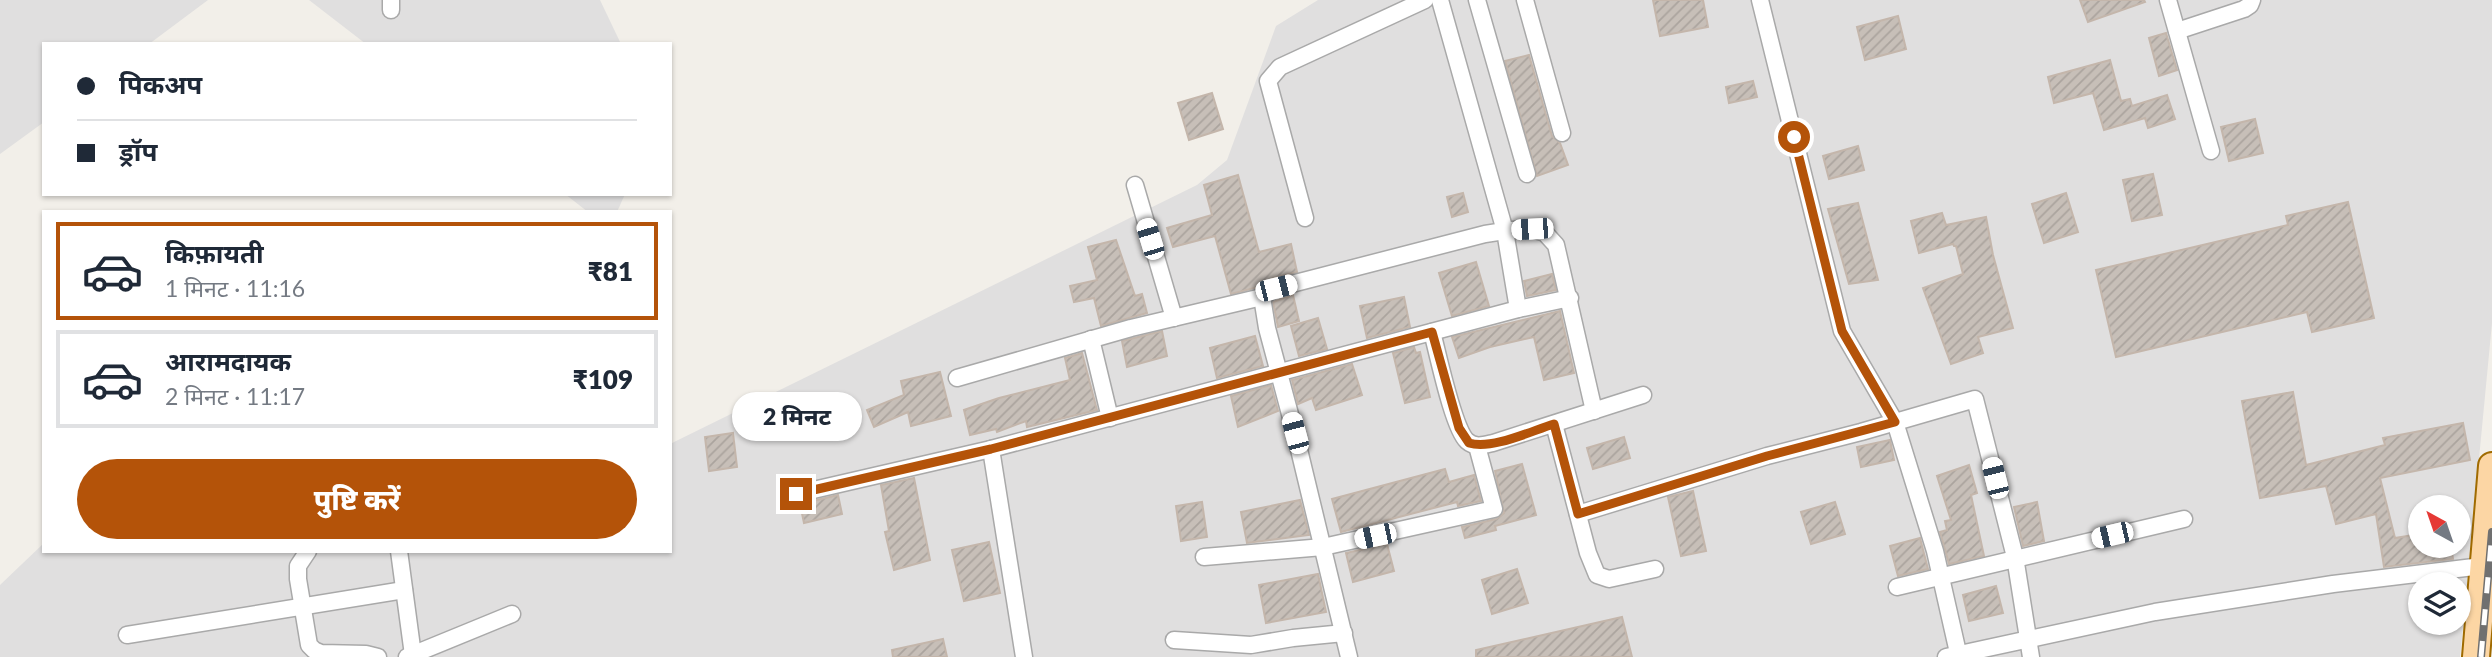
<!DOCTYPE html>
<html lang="hi">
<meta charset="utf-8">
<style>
:root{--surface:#fff;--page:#f2f2f3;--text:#1f2937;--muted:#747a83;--line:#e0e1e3;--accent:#b45309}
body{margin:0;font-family:Lato,"Noto Sans Devanagari",sans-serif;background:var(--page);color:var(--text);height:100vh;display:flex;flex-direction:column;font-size:26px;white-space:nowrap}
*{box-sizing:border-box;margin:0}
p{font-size:23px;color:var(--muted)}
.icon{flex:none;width:38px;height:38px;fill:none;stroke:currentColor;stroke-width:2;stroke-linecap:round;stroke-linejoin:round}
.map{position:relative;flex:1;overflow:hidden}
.drawer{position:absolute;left:42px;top:210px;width:630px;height:343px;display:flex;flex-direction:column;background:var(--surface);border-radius:0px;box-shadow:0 2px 5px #0004}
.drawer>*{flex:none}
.top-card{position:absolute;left:42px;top:42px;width:630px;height:154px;border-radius:0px;box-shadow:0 2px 5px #0004;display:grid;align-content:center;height:154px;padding:0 35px;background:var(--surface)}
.needle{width:46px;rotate:320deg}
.fabs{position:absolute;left:2408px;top:495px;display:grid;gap:14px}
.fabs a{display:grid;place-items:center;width:63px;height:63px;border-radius:50%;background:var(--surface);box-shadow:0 2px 5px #0004;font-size:35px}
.end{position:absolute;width:32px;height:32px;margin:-16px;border:9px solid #b45309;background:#fff;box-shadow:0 0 0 4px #fff}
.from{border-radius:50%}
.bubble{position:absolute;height:49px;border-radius:24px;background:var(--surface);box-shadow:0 2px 5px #0004;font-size:23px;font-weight:800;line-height:49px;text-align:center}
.car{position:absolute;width:21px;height:42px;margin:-21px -10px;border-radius:9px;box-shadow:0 0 5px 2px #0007;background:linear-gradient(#fff 24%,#345 0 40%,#fff 0 76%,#345 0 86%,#fff 0)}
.top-card b{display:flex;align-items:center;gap:24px;height:66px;font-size:26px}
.top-card b+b{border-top:2px solid var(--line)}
.top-card i{width:18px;height:18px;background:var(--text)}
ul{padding:12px 0 0;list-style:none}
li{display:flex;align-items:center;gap:21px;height:98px;margin:0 14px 10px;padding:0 21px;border:4px solid var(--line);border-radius:0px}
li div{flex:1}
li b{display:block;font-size:26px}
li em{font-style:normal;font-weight:800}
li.current{border-color:var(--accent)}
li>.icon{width:63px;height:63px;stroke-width:1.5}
.cta{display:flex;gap:14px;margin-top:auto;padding:14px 35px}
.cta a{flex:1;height:80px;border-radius:42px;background:var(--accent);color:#fff;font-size:28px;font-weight:800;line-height:80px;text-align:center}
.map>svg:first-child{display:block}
.residential{fill:#e0dfdf;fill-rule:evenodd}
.building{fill:url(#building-hatch);stroke:#c4b6ab;stroke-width:2}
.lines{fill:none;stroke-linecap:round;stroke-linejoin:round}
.minor-casing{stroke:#a9a9a9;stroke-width:19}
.primary-casing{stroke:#a06b00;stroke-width:30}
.minor{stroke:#fff;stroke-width:16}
.primary{stroke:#fcd6a4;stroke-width:26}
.rail-casing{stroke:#707070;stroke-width:8}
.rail{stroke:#fff;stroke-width:5;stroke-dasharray:16;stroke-linecap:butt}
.route{stroke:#b45309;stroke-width:9}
</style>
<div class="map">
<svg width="2492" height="657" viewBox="0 0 2492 657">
<defs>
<pattern id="building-hatch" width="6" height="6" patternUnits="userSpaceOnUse" patternTransform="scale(1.75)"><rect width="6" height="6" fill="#c7bfb8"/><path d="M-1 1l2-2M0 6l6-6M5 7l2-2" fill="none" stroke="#aba49e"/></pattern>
</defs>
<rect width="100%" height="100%" fill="#f2efe9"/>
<!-- residential -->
<g class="residential">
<path d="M0 0H208L149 44H44V122L0 154Z"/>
<path d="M309 0H600L621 44H366Z"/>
<path d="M1318 0H2492V323L2460 657H0V585L44 543V551H670V444L1197 185 1227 160 1276 26ZM2420 508H2459V546H2420ZM2420 584H2459V623H2420Z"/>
<path d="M565 194H625L617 212H588Z"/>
</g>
<!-- building -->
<g class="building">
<path d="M1653 0H1703L1708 27 1660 36Z"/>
<path d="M2080 0H2144L2145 2 2088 22Z"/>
<path d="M1898 16 1906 49 1865 60 1857 27Z"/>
<path d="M2166 33 2177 70 2159 76 2149 38Z"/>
<path d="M1529 55 1552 136 1560 143 1568 165 1537 176 1505 61Z"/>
<path d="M2110 60 2121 101 2130 99 2132 106 2167 95 2175 119 2148 128 2145 118 2104 130 2093 93 2054 103 2048 77Z"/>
<path d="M1753 81 1757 97 1729 103 1726 87Z"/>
<path d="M1212 93 1223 129 1189 140 1178 103Z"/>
<path d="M2255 119 2263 153 2229 161 2221 127Z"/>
<path d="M1858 146 1864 170 1829 179 1823 156Z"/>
<path d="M2153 174 2162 215 2132 221 2123 180Z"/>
<path d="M1238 175 1259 252 1291 244 1297 272 1273 278 1258 287 1231 294 1215 236 1173 247 1167 228 1212 215 1204 185Z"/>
<path d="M1463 193 1468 212 1452 217 1447 197Z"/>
<path d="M2066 193 2078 232 2044 243 2032 204Z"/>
<path d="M2348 202 2374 318 2312 332 2307 312 2116 357 2096 270 2288 225 2286 216Z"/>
<path d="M1858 203 1878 280 1849 284 1828 209Z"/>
<path d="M1942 213 1946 225 1986 217 1993 255 2013 328 1978 337 1983 353 1951 364 1923 288 1963 274 1956 246H1954L1953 244 1919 253 1911 221Z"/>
<path d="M1116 240 1135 296 1142 294 1147 313 1101 326 1094 298 1074 302 1070 286 1097 280 1088 247Z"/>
<path d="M1476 262 1489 306 1452 316 1439 273Z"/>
<path d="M1552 274 1556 290 1527 296 1524 281Z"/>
<path d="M1293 295 1299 321 1278 327 1273 302Z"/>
<path d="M1404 297 1410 327 1367 338 1360 306Z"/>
<path d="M1560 311 1574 373 1544 380 1534 337 1490 347 1459 358 1452 337Z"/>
<path d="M1318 318 1327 349 1299 356 1291 326Z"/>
<path d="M1162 331 1167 356 1127 367 1122 341Z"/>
<path d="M1255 336 1263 366 1217 378 1210 348Z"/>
<path d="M1414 347 1416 353 1420 352 1430 397 1405 403 1393 353Z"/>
<path d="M1082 353 1097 410 1027 427 1026 421 997 432 996 429 970 435 964 410 999 398 1070 380 1065 358Z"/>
<path d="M1352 364 1362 395 1316 410 1312 398 1298 404 1292 380Z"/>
<path d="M940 372 951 416 911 426 908 412 874 427 867 410 904 395 901 381Z"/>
<path d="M1271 385 1278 411 1238 427 1231 396Z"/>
<path d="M2293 392 2306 465 2385 445 2383 438 2463 423 2470 460 2380 478 2395 538 2420 534V546H2451L2453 559 2384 567 2376 514 2336 524 2326 486 2260 498 2242 401Z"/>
<path d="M733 433 737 467 709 471 705 437Z"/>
<path d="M1624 437 1630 458 1593 469 1587 448Z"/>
<path d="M1890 440 1894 460 1861 467 1857 447Z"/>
<path d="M1522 464 1536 515 1495 526 1496 530 1465 538 1462 527 1496 519 1504 513 1495 471Z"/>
<path d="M1969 465 1977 493 1971 495 1984 556 1949 564 1940 532 1947 530 1945 521 1951 520 1937 476Z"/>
<path d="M1445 469 1449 482 1474 475 1481 501 1458 506 1457 502 1341 532 1332 499Z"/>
<path d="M914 478 930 560 894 570 885 532 889 531 881 485Z"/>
<path d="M1693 491 1706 551 1681 556 1668 497Z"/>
<path d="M838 495 842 514 804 523 800 504Z"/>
<path d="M1300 500 1309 535 1247 543 1241 512Z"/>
<path d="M1202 502 1207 537 1181 541 1176 506Z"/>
<path d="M1835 502 1845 534 1811 544 1801 512Z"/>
<path d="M2037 502 2044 541 2023 546 2014 507Z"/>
<path d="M1920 538 1928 569 1898 576 1890 546Z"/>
<path d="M989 542 1000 593 964 601 952 550Z"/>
<path d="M1387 544 1394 571 1353 582 1346 553Z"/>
<path d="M1517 569 1528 603 1492 614 1482 580Z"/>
<path d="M1318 574 1326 612 1266 623 1259 585Z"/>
<path d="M1996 586 2003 613 1969 621 1963 595Z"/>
<path d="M1622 617 1632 657H1476V650Z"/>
<path d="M943 639 947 657H893L892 650Z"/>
</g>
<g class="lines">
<!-- minor casing -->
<g class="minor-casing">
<g id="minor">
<path d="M1440 0 1505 231 1518 309"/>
<path d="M1477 0 1527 174"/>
<path d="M1525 0 1562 133"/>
<path d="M1760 0 1842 331 1895 422 1935 551 1959 657"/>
<path d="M2168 0 2211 151"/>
<path d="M391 10V0"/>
<path d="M2177 31 2244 9 2250 5 2252 0"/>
<path d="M1135 185 1174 318"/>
<path d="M1305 218 1268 81 1280 67 1425 0"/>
<path d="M1432 332C1438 354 1453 428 1467 441 1475 448 1484 445 1493 443L1643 395"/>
<path d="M1091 339 1110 418"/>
<path d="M957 378 1131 328 1262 297"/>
<path d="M1554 424 1588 553 1597 575 1609 579 1655 569"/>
<path d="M991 449 1024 657"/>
<path d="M796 494 991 449 1518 309 1570 298"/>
<path d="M1578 514 1767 456 1861 432 1975 399 2015 557 2031 657"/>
<path d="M308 551 298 566V579L309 645 314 650 321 653 366 654 378 657"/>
<path d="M399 551 413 655"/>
<path d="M1204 557 1323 547 1494 509 1477 446"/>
<path d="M1897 587 2184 519"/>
<path d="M127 635 404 590"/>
<path d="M1174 640 1251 645 1293 638 1344 633"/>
<path d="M407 657 512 614"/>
<path d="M1349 657 1295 433 1267 328 1262 297 1276 288 1485 234 1511 230 1532 229 1545 233 1556 245 1594 411"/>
<path d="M1946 657 2155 612 2333 584 2482 566"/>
</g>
</g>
<!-- primary casing -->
<g class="primary-casing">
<path id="primary" d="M2476 657 2492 466"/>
</g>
<!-- minor -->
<use href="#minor" class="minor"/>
<!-- primary -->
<use href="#primary" class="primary"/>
<!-- rail casing -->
<g class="rail-casing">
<path id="rail" d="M2481 657 2492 532"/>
</g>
<!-- rail -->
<use href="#rail" class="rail"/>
</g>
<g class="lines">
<!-- route -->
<path class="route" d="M796 494 991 449 1432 332 1459 428 1469 443C1492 450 1531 431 1554 424L1578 514 1767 456 1895 422 1842 331 1794 137"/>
</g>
</svg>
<div class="fabs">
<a><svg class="needle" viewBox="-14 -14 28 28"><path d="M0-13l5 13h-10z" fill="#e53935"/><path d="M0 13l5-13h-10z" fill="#747a83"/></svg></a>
<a><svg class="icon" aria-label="layers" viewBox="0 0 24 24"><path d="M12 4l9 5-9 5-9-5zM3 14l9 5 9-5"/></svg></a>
</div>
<i class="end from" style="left:1794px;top:137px"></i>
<i class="end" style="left:796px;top:494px"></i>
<div class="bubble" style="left:732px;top:392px;width:130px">2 मिनट</div>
<i class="car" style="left:1532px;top:229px;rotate:267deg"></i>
<i class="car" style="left:1150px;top:239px;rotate:343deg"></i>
<i class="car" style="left:1276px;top:288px;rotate:76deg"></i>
<i class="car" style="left:1295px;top:433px;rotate:345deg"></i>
<i class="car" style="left:1995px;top:478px;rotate:346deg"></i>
<i class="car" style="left:2112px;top:535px;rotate:257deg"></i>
<i class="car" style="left:1375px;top:536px;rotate:258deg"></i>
<div class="top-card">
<b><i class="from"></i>पिकअप</b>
<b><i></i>ड्रॉप</b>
</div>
<section class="drawer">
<ul>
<li class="current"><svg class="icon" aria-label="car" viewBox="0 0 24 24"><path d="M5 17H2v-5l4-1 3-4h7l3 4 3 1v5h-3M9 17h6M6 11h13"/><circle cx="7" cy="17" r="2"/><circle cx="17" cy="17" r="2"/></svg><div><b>किफ़ायती</b><p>1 मिनट · 11:16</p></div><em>₹81</em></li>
<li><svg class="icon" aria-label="car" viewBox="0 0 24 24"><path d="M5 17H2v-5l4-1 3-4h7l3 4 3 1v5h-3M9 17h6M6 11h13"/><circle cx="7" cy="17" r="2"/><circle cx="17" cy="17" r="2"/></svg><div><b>आरामदायक</b><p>2 मिनट · 11:17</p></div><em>₹109</em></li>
</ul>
<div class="cta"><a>पुष्टि करें</a></div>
</section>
</div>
